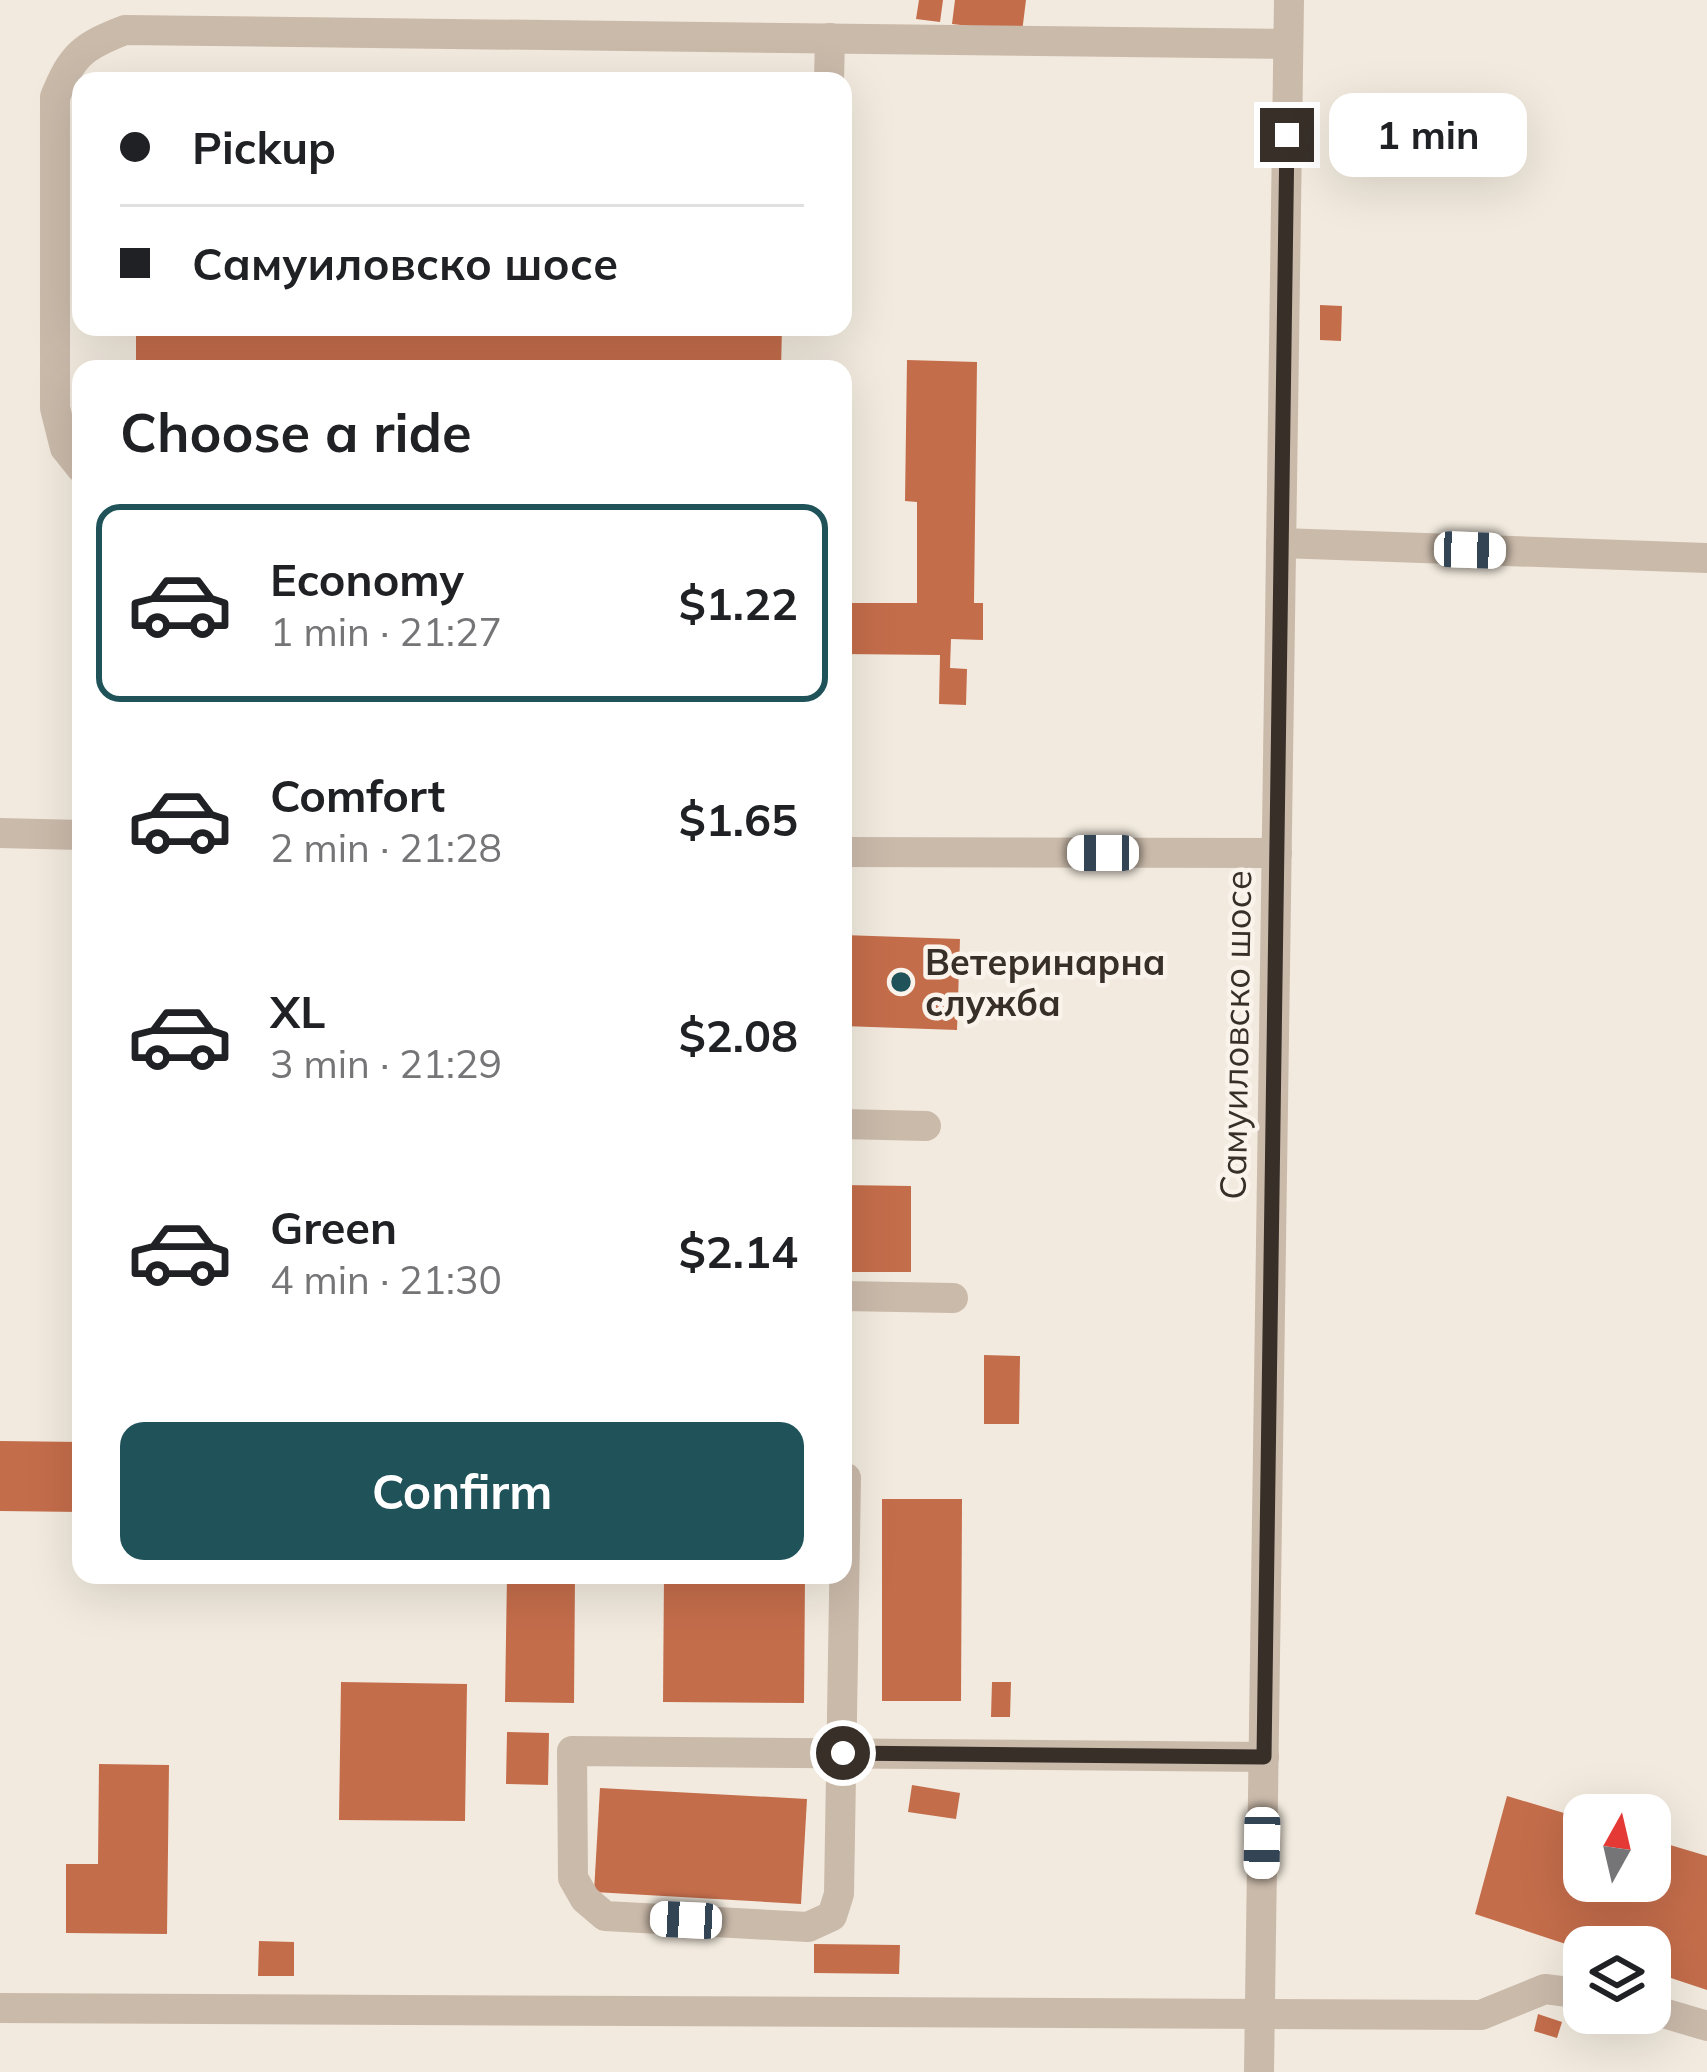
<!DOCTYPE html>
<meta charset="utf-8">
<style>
:root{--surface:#fff;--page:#f2f2f2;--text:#202124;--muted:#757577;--line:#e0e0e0;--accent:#1f5359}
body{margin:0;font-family:Mulish,sans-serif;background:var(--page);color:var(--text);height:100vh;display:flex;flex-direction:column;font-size:45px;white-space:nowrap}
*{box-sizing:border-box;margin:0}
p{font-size:39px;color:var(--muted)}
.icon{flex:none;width:66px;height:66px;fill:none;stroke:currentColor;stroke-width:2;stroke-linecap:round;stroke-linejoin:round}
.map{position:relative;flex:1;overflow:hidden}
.details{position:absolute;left:72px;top:360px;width:780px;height:1224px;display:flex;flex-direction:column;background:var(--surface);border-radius:24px;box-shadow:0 12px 48px #0002}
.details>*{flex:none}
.guide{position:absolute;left:72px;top:72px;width:780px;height:264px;border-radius:24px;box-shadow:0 12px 48px #0002;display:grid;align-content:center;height:264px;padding:0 48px;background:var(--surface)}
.needle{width:78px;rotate:8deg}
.buttons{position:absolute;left:1563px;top:1794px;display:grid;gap:24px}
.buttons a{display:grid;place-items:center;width:108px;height:108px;border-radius:24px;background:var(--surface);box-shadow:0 12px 48px #0002;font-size:60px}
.end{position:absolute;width:54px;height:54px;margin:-27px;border:15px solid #382f29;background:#fff;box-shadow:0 0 0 6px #fff}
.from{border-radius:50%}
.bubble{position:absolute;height:84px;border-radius:24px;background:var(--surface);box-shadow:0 12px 48px #0002;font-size:39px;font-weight:700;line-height:84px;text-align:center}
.car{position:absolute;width:36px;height:72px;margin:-36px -18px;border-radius:15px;box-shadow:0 0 9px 3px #0007;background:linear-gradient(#fff 24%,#345 0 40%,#fff 0 76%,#345 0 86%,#fff 0)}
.guide b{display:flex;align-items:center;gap:42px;height:114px;font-size:45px}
.guide b+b{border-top:3px solid var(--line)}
.guide i{width:30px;height:30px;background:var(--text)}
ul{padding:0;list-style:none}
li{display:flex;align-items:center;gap:36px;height:198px;margin:0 24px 18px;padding:0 24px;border:6px solid transparent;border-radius:24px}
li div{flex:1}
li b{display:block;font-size:45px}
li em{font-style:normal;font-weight:700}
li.selected{border-color:var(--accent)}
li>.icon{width:108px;height:108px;stroke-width:1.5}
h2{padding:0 48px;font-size:54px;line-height:144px}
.cta{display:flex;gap:24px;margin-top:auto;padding:24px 48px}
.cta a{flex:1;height:138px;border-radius:24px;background:var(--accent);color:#fff;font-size:48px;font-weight:700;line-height:138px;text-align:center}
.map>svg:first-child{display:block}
.building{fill:#c46d4b}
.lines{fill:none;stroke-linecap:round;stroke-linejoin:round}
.minor{stroke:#cabaaa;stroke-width:30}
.route{stroke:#382f29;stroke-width:15}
.poi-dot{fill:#1f5359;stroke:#faf3eb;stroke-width:4.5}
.labels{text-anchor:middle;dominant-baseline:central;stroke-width:9;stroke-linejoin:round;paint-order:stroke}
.poi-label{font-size:36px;font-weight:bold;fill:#382f29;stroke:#faf3eb;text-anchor:start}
.street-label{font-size:36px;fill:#382f29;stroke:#faf3eb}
</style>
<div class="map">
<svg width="1707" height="2072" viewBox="0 0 1707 2072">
<rect width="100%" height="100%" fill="#f2eade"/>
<!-- building -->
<g class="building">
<path d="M919 0H943L940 22 916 19Z"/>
<path d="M955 0H1026L1022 32 952 24Z"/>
<path d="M1320 305 1342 306 1341 341 1320 340Z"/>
<path d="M136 327H782L781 369H136Z"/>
<path d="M907 360 977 362 974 603H983V640L951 639 950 668 967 669 966 705 939 704 940 655 843 654V603H917V502L905 501Z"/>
<path d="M843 935 960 939 957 1030 843 1026Z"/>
<path d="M843 1185 911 1186V1272H843Z"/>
<path d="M984 1355 1020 1356 1019 1424H984Z"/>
<path d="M0 1441 81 1442V1512L0 1511Z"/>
<path d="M882 1499H962L961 1701H882Z"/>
<path d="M507 1575H575L574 1703 505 1702Z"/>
<path d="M664 1575H805L804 1703 663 1702Z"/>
<path d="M341 1682 467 1684 465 1821 339 1820Z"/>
<path d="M992 1682H1011L1010 1717H991Z"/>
<path d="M507 1732 549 1733 548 1785 506 1784Z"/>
<path d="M99 1764 169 1765 167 1934 66 1933V1864H98Z"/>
<path d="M912 1785 960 1793 956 1819 908 1812Z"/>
<path d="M600 1788 807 1799 801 1904 594 1892Z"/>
<path d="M1507 1796 1584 1819V1881H1650V1839L1707 1856V1990L1650 1971V1947L1584 1950 1475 1914Z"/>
<path d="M259 1941 294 1942V1976H258Z"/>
<path d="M814 1944 900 1945 899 1974 814 1973Z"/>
<path d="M1538 2014 1562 2022 1557 2038 1534 2031Z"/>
</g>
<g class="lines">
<!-- minor -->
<g class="minor">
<path d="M829 81 830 38"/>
<path d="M81 468 65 448 55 408V97C72 55 83 46 125 30L1288 44"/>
<path d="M1281 543 1707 558"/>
<path d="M0 833 81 835"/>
<path d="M843 852 1277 853"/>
<path d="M843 1124 926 1126"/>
<path d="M843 1296 953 1298"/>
<path d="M846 1478 839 1894 832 1916 808 1927 605 1916 585 1899 573 1878 572 1751 1264 1757"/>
<path d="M0 2008 1481 2015 1545 1989 1584 1994"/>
<path d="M1650 2009 1707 2026"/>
<path d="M1259 2072 1289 0"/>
</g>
</g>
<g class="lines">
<!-- route -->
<path class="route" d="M843 1753 1264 1757 1287 135"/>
</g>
<!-- markers -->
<circle class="poi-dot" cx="901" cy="982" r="12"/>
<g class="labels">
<!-- poi labels -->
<g class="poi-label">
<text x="925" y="961">Ветеринарна<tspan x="925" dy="41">служба</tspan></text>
</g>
<!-- street labels -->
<g class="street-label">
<text transform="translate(1235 1035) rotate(-89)">Самуиловско шосе</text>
</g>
</g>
</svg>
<div class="buttons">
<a><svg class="needle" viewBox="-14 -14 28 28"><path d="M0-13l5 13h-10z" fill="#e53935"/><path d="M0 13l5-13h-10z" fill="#757577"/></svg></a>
<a><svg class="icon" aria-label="layers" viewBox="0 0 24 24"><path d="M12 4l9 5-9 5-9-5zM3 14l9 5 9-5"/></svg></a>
</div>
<i class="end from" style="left:843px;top:1753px"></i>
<i class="end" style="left:1287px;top:135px"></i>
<div class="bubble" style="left:1329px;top:93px;width:198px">1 min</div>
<i class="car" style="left:1470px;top:550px;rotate:92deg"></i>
<i class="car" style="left:1103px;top:853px;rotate:270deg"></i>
<i class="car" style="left:1262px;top:1843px;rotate:181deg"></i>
<i class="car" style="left:686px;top:1920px;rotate:273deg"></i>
<div class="guide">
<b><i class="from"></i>Pickup</b>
<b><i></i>Самуиловско шосе</b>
</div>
<section class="details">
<h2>Choose a ride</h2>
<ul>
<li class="selected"><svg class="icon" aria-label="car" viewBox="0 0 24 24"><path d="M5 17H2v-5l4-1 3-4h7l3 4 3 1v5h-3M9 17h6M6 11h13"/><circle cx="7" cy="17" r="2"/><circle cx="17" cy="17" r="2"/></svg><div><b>Economy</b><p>1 min · 21:27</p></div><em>$1.22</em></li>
<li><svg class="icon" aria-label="car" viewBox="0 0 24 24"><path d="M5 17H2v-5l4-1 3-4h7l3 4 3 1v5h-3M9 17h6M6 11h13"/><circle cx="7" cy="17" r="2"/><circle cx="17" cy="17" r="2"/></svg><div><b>Comfort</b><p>2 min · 21:28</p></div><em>$1.65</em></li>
<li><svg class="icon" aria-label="car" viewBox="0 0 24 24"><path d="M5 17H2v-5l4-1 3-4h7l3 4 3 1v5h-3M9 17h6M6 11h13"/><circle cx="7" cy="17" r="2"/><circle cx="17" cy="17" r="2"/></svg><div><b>XL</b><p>3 min · 21:29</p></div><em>$2.08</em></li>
<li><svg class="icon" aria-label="car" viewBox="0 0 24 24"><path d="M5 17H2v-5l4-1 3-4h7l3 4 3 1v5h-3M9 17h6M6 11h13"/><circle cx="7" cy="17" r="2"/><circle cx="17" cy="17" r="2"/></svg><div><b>Green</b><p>4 min · 21:30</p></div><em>$2.14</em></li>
</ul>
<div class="cta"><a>Confirm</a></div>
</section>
</div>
